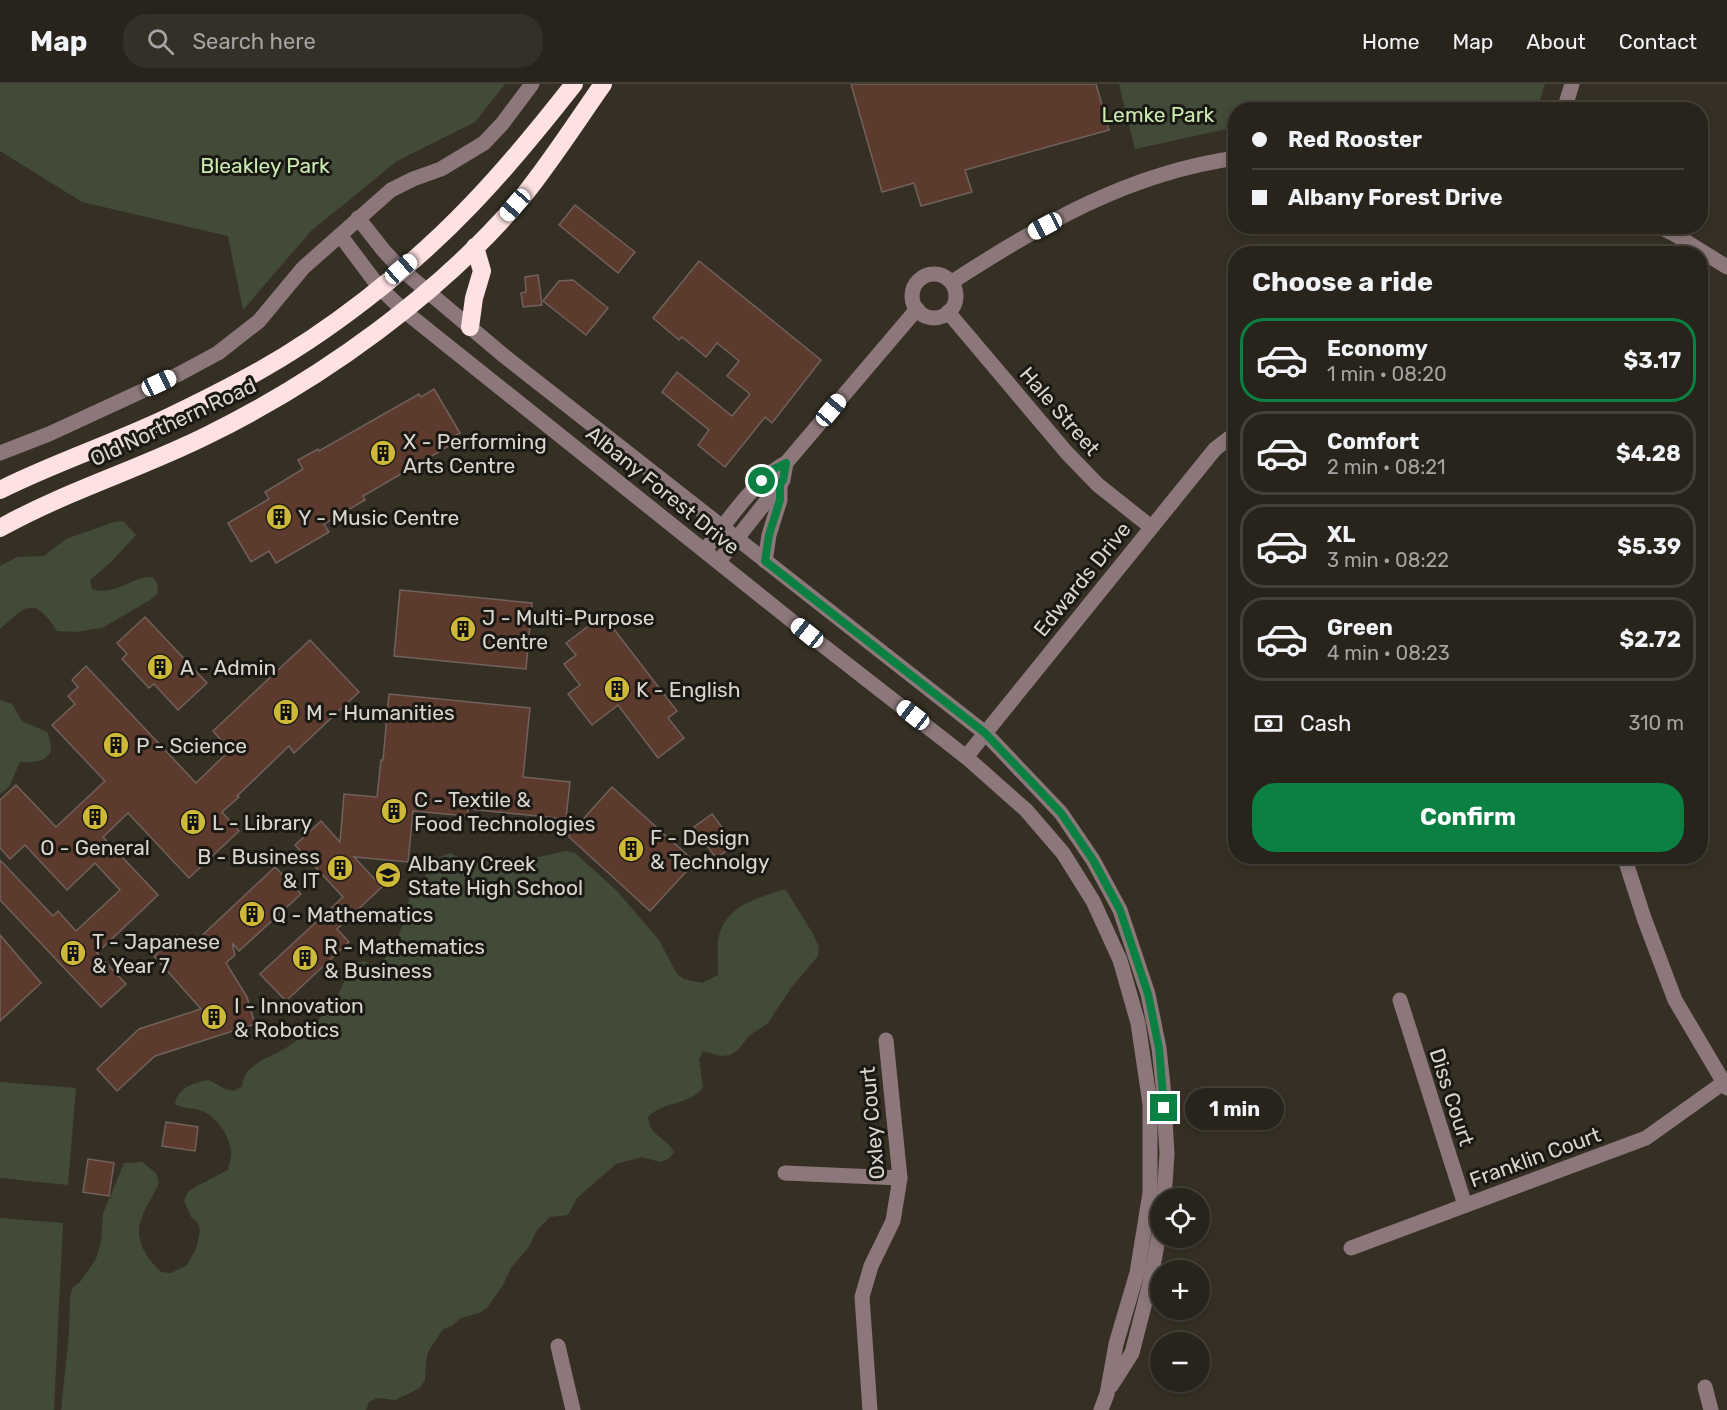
<!DOCTYPE html>
<meta charset="utf-8">
<style>
:root{--surface:#28241b;--page:#343028;--text:#f1f3f6;--muted:#a5a4a3;--line:#44413a;--accent:#0b8043}
body{margin:0;font-family:Rubik,sans-serif;background:var(--page);color:var(--text);height:100vh;display:flex;flex-direction:column;font-size:22px;white-space:nowrap}
*{box-sizing:border-box;margin:0}
p{font-size:20px;color:var(--muted)}
.icon{flex:none;width:33px;height:33px;fill:none;stroke:currentColor;stroke-width:2;stroke-linecap:round;stroke-linejoin:round}
.map{position:relative;flex:1;overflow:hidden}
.panel{position:absolute;left:1228px;top:162px;width:480px;height:618px;display:flex;flex-direction:column;background:var(--surface);border-radius:24px;box-shadow:0 3px 9px #0003,0 0 0 2px var(--line)}
.panel>*{flex:none}
.hud{position:absolute;left:1228px;top:18px;width:480px;height:132px;border-radius:24px;box-shadow:0 3px 9px #0003,0 0 0 2px var(--line);display:grid;align-content:center;height:132px;padding:0 24px;background:var(--surface)}
.tools{position:absolute;left:1150px;top:1104px;display:grid;gap:12px}
.tools a{display:grid;place-items:center;width:60px;height:60px;border-radius:50%;background:var(--surface);box-shadow:0 3px 9px #0003,0 0 0 2px var(--line);font-size:30px}
.end{position:absolute;width:27px;height:27px;margin:-14px;border:8px solid #0b8043;background:#fff;box-shadow:0 0 0 3px #fff}
.from{border-radius:50%}
.bubble{position:absolute;height:42px;border-radius:21px;background:var(--surface);box-shadow:0 3px 9px #0003,0 0 0 2px var(--line);font-size:20px;font-weight:700;line-height:42px;text-align:center}
.car{position:absolute;width:18px;height:36px;margin:-18px -9px;border-radius:8px;box-shadow:0 0 4px 2px #0007;background:linear-gradient(#fff 24%,#345 0 40%,#fff 0 76%,#345 0 86%,#fff 0)}
.hud b{display:flex;align-items:center;gap:21px;height:57px;font-size:22px}
.hud b+b{border-top:2px solid var(--line)}
.hud i{width:15px;height:15px;background:var(--text)}
ul{padding:0;list-style:none}
li{display:flex;align-items:center;gap:18px;height:84px;margin:0 12px 9px;padding:0 12px;border:3px solid var(--line);border-radius:24px}
li div{flex:1}
li b{display:block;font-size:22px}
li em{font-style:normal;font-weight:700}
li.on{border-color:var(--accent)}
li>.icon{width:54px;height:54px;stroke-width:1.5}
h2{padding:0 24px;font-size:27px;line-height:72px}
.pay{display:flex;align-items:center;gap:15px;height:66px;padding:0 24px;font-size:22px}
.pay p{margin-inline-start:auto}
.button{display:flex;gap:12px;margin-top:auto;padding:12px 24px}
.button a{flex:1;height:69px;border-radius:24px;background:var(--accent);color:#fff;font-size:24px;font-weight:700;line-height:69px;text-align:center}
header{display:flex;align-items:center;gap:36px;box-sizing:border-box;height:84px;padding:0 30px;background:var(--surface);border-bottom:2px solid var(--line)}
header strong{font-size:28px}
nav{display:flex;gap:33px;margin-inline-start:auto;font-size:21px}
.search{width:420px;height:54px;background:var(--page);display:flex;align-items:center;gap:15px;box-sizing:border-box;padding:0 21px;border-radius:24px;color:var(--muted);font-size:22px}
.map>svg:first-child{display:block}
.green{fill:#414b38}
.building{fill:#5c3a2e;stroke:#71615c;stroke-width:1.5}
.lines{fill:none;stroke-linecap:round;stroke-linejoin:round}
.minor{stroke:#8c787a;stroke-width:15}
.highway{stroke:#fee1e3;stroke-width:18}
.route{stroke:#0b8043;stroke-width:8}
.labels{text-anchor:middle;dominant-baseline:central;stroke-width:6;stroke-linejoin:round;paint-order:stroke}
.park-label{font-size:21px;fill:#cbeab1;stroke:#1b1913}
.street-label{font-size:21px;fill:#dad6ce;stroke:#1b1913}
.poi-label{font-size:21px;fill:#dad6ce;stroke:#1b1913;text-anchor:start}
</style>
<header>
<strong>Map</strong>
<div class="search"><svg class="icon" aria-label="search" viewBox="0 0 24 24"><circle cx="10" cy="10" r="6"/><path d="M15 15l6 6"/></svg>Search here</div>
<nav><a>Home</a><a>Map</a><a>About</a><a>Contact</a></nav>
</header>
<div class="map">
<svg width="1727" height="1326" viewBox="0 0 1727 1326">
<rect width="100%" height="100%" fill="#363024"/>
<!-- green -->
<g class="green">
<path d="M0 0H505L475 38 397 77 311 147 243 226 228 152 82 118 0 67Z"/>
<path d="M1119 0H1545L1537 25 1236 26V43L1135 65Z"/>
<path d="M123 437 136 451 111 478 90 496 92 505C115 513 131 492 153 493L158 501 157 510 150 516 102 544 75 548 57 547C34 512 27 520 0 545V482L17 473 44 472 66 455 114 438Z"/>
<path d="M0 616 12 620 22 637 47 648C59 675 42 679 20 678L9 703 0 710Z"/>
<path d="M566 767 575 769 617 807 659 856 677 890 684 895 702 899 718 891C718 880 717 868 718 857 723 823 754 816 781 806H786L813 850 819 863 818 872 791 904 768 939 750 951 738 966 730 971 721 972 703 967 699 975 703 1003C690 1022 665 1016 648 1033 651 1055 665 1051 674 1068L669 1075 660 1078 642 1073 616 1080 577 1114 568 1131 550 1133 537 1146 529 1163 511 1184 503 1201 487 1224 479 1229 461 1234 452 1242 443 1245 428 1268 426 1277 425 1296 420 1304 395 1316 377 1314 369 1318 366 1326H61L69 1249 70 1213 73 1203 80 1198 96 1175 101 1158 103 1130 124 1079 142 1078 156 1089 159 1098C155 1110 146 1121 142 1133 133 1155 146 1174 161 1188L171 1189 187 1181 196 1165 200 1147 198 1139 191 1133 184 1117 188 1108 195 1103 228 1086C229 1080 232 1073 231 1067 229 1051 217 1033 202 1027 192 1023 185 1026 175 1020 178 1003 193 999 209 996L225 1005 234 1007 242 1002C244 978 272 974 289 962 304 951 320 936 332 920 341 908 345 892 354 879L364 877 372 881 381 880 396 858 406 832 409 814 421 800 433 776 450 769 467 777 476 778 493 772 511 774 539 773Z"/>
<path d="M0 998 76 1004 68 1101 0 1094Z"/>
<path d="M0 1134 63 1139 54 1326H0Z"/>
</g>
<!-- building -->
<g class="building">
<path d="M851 0H1096L1109 46 965 86 972 108 921 122 914 99 882 108Z"/>
<path d="M575 121 635 168 618 189 559 141Z"/>
<path d="M699 177 821 276 772 339 765 333 725 383 698 361 709 346 662 308 677 288 732 332 750 310 727 292 739 277 717 259 706 273 682 253 679 256 653 234Z"/>
<path d="M538 191 542 221 523 223 521 209 526 208 525 193Z"/>
<path d="M573 196 608 224 586 251 543 217 559 197Z"/>
<path d="M434 305 460 349 446 357 449 362 363 412 365 416 324 440 329 448 276 479 269 467 251 478 228 439 269 415 265 408 303 385 298 376 318 365 319 367 419 310 421 313Z"/>
<path d="M400 506 532 519 526 585 394 572Z"/>
<path d="M603 531 677 627 668 634 684 654 658 674 618 621 592 641 568 610 580 601 564 580 576 571 566 559Z"/>
<path d="M145 533 207 599 178 626 154 600 149 604 122 575 127 570 117 559Z"/>
<path d="M310 556 359 608 294 669 289 662 237 712 239 713 222 728 239 747 189 794 128 729 103 753 158 811 97 869 126 900 101 923 0 816V776L53 832 58 827 76 847 120 806 95 779 67 806 25 761 10 775 0 764V716L16 701 56 743 105 697 52 641 75 620 68 612 78 603 72 596 86 582 196 699 230 666 213 647Z"/>
<path d="M389 610 530 624 523 693 570 698 566 735 468 725 467 732 413 727 408 778 354 773 382 803 337 845 349 858 286 917 260 890 343 813 295 761 321 737 340 758 344 710 377 713 381 676H383Z"/>
<path d="M612 703 695 778 650 827 568 752Z"/>
<path d="M712 730 735 761 716 774 694 743Z"/>
<path d="M275 783 301 810 239 867 232 859 235 871 226 879 247 913 255 940 155 972 117 1007 97 985 139 945 201 925 154 872 177 851 186 860 189 856 193 860Z"/>
<path d="M0 851 41 899 0 937Z"/>
<path d="M166 1038 198 1043 195 1067 162 1062Z"/>
<path d="M88 1075 114 1079 109 1112 83 1108Z"/>
</g>
<g class="lines">
<!-- minor -->
<g class="minor">
<path d="M1564 26 1572 0"/>
<path d="M358 134 384 167 401 185 503 271 985 649 1061 729 1093 776 1120 826 1148 910 1159 964 1163 1001 1167 1070 1164 1114"/>
<path d="M1658 142 1674 150 1727 183"/>
<path d="M340 151 379 203 403 226 807 549 966 673 1026 726 1063 769 1093 817 1120 876 1138 939 1150 1020V1109L1137 1189 1116 1260 1107 1310 1101 1326"/>
<circle cx="934" cy="212" r="22"/>
<path d="M952 198C1041 140 1129 89 1236 74"/>
<path d="M948 228 1067 369 1098 401 1151 443"/>
<path d="M0 369 49 350 179 290 218 269 259 237 303 184 391 106 413 95 441 85 484 59 502 40 532 0"/>
<path d="M705 466C727 438 755 395 786 379L917 225"/>
<path d="M719 477 783 396 786 379"/>
<path d="M765 477 769 451 780 416V400"/>
<path d="M966 673 1215 365 1236 349"/>
<path d="M1624 772 1644 834 1675 916 1727 1004"/>
<path d="M1400 916 1465 1121"/>
<path d="M785 1089 900 1094"/>
<path d="M1351 1164 1646 1054 1723 999"/>
<path d="M558 1262 573 1326"/>
<path d="M1111 1302 1132 1269 1150 1199 1161 1139"/>
<path d="M1705 1303 1711 1326"/>
<path d="M870 1326 862 1213 871 1182 893 1137 900 1094 886 956"/>
</g>
<!-- highway -->
<g class="highway">
<path d="M470 243 474 214 482 187 475 163"/>
<path d="M0 406C54 379 112 360 167 334 194 321 222 307 248 293 326 251 410 185 471 121 508 83 541 42 574 0"/>
<path d="M0 444C66 407 140 385 208 351 322 295 442 209 524 111 552 76 577 37 603 0"/>
</g>
</g>
<g class="lines">
<!-- route -->
<path class="route" d="M762 397 774 385 786 379 783 396 780 400V416L769 451 765 477 985 649 1061 729 1093 776 1120 826 1148 910 1159 964 1164 1024"/>
</g>
<!-- icons -->
<defs>
<g id="building-disc" transform="scale(1.35)"><circle r="9.5" fill="#ceb837" stroke="#1b1913"/><path d="M-4-6H4V6H1V3H-1V6H-4ZM-2.5-4.3h1.7v1.8h-1.7ZM.8-4.3h1.7v1.8H.8ZM-2.5-1h1.7V.8h-1.7ZM.8-1h1.7V.8H.8Z" fill="#111"/></g>
<g id="school-disc" transform="scale(1.35)"><circle r="9.5" fill="#ceb837" stroke="#1b1913"/><path d="M0-5L7-2L0 1L-7-2ZM-4 1L0 2.5L4 1V4Q0 6-4 4Z" fill="#111"/></g>
</defs>
<g fill-rule="evenodd">
<use href="#building-disc" x="383" y="369"/>
<use href="#building-disc" x="279" y="433"/>
<use href="#building-disc" x="463" y="545"/>
<use href="#building-disc" x="160" y="583"/>
<use href="#building-disc" x="617" y="605"/>
<use href="#building-disc" x="286" y="628"/>
<use href="#building-disc" x="116" y="661"/>
<use href="#building-disc" x="394" y="727"/>
<use href="#building-disc" x="95" y="733"/>
<use href="#building-disc" x="193" y="738"/>
<use href="#building-disc" x="631" y="765"/>
<use href="#building-disc" x="340" y="784"/>
<use href="#school-disc" x="388" y="791"/>
<use href="#building-disc" x="252" y="830"/>
<use href="#building-disc" x="73" y="869"/>
<use href="#building-disc" x="305" y="874"/>
<use href="#building-disc" x="214" y="933"/>
</g>
<g class="labels">
<!-- park labels -->
<g class="park-label">
<text x="1158" y="30">Lemke Park</text>
<text x="265" y="81">Bleakley Park</text>
</g>
<!-- street labels -->
<g class="street-label">
<text transform="translate(1060 327) rotate(49)">Hale Street</text>
<text transform="translate(173 338) rotate(-25)">Old Northern Road</text>
<text transform="translate(663 406) rotate(39)">Albany Forest Drive</text>
<text transform="translate(1082 495) rotate(-51)">Edwards Drive</text>
<text transform="translate(1452 1013) rotate(72)">Diss Court</text>
<text transform="translate(872 1039) rotate(-95)">Oxley Court</text>
<text transform="translate(1535 1073) rotate(-20)">Franklin Court</text>
</g>
<!-- poi labels -->
<g class="poi-label">
<text x="403" y="357">X - Performing<tspan x="403" dy="24">Arts Centre</tspan></text>
<text x="298" y="433">Y - Music Centre</text>
<text x="482" y="533">J - Multi-Purpose<tspan x="482" dy="24">Centre</tspan></text>
<text x="180" y="583">A - Admin</text>
<text x="636" y="605">K - English</text>
<text x="306" y="628">M - Humanities</text>
<text x="136" y="661">P - Science</text>
<text x="414" y="715">C - Textile &amp;<tspan x="414" dy="24">Food Technologies</tspan></text>
<text x="212" y="738">L - Library</text>
<text x="650" y="753">F - Design<tspan x="650" dy="24">&amp; Technolgy</tspan></text>
<text x="95" y="763" text-anchor="middle">O - General</text>
<text x="320" y="772" text-anchor="end">B - Business<tspan x="320" dy="24">&amp; IT</tspan></text>
<text x="408" y="779">Albany Creek<tspan x="408" dy="24">State High School</tspan></text>
<text x="272" y="830">Q - Mathematics</text>
<text x="92" y="857">T - Japanese<tspan x="92" dy="24">&amp; Year 7</tspan></text>
<text x="324" y="862">R - Mathematics<tspan x="324" dy="24">&amp; Business</tspan></text>
<text x="234" y="921">I - Innovation<tspan x="234" dy="24">&amp; Robotics</tspan></text>
</g>
</g>
</svg>
<div class="tools">
<a><svg class="icon" aria-label="locate" viewBox="0 0 24 24"><circle cx="12" cy="12" r="6"/><path d="M12 2v4M12 18v4M2 12h4M18 12h4"/></svg></a>
<a>+</a>
<a>−</a>
</div>
<i class="end from" style="left:762px;top:397px"></i>
<i class="end" style="left:1164px;top:1024px"></i>
<div class="bubble" style="left:1185px;top:1004px;width:99px">1 min</div>
<i class="car" style="left:515px;top:121px;rotate:221deg"></i>
<i class="car" style="left:1045px;top:142px;rotate:242deg"></i>
<i class="car" style="left:401px;top:185px;rotate:49deg"></i>
<i class="car" style="left:159px;top:299px;rotate:65deg"></i>
<i class="car" style="left:831px;top:326px;rotate:40deg"></i>
<i class="car" style="left:807px;top:549px;rotate:309deg"></i>
<i class="car" style="left:913px;top:631px;rotate:308deg"></i>
<div class="hud">
<b><i class="from"></i>Red Rooster</b>
<b><i></i>Albany Forest Drive</b>
</div>
<section class="panel">
<h2>Choose a ride</h2>
<ul>
<li class="on"><svg class="icon" aria-label="car" viewBox="0 0 24 24"><path d="M5 17H2v-5l4-1 3-4h7l3 4 3 1v5h-3M9 17h6M6 11h13"/><circle cx="7" cy="17" r="2"/><circle cx="17" cy="17" r="2"/></svg><div><b>Economy</b><p>1 min · 08:20</p></div><em>$3.17</em></li>
<li><svg class="icon" aria-label="car" viewBox="0 0 24 24"><path d="M5 17H2v-5l4-1 3-4h7l3 4 3 1v5h-3M9 17h6M6 11h13"/><circle cx="7" cy="17" r="2"/><circle cx="17" cy="17" r="2"/></svg><div><b>Comfort</b><p>2 min · 08:21</p></div><em>$4.28</em></li>
<li><svg class="icon" aria-label="car" viewBox="0 0 24 24"><path d="M5 17H2v-5l4-1 3-4h7l3 4 3 1v5h-3M9 17h6M6 11h13"/><circle cx="7" cy="17" r="2"/><circle cx="17" cy="17" r="2"/></svg><div><b>XL</b><p>3 min · 08:22</p></div><em>$5.39</em></li>
<li><svg class="icon" aria-label="car" viewBox="0 0 24 24"><path d="M5 17H2v-5l4-1 3-4h7l3 4 3 1v5h-3M9 17h6M6 11h13"/><circle cx="7" cy="17" r="2"/><circle cx="17" cy="17" r="2"/></svg><div><b>Green</b><p>4 min · 08:23</p></div><em>$2.72</em></li>
</ul>
<div class="pay"><svg class="icon" aria-label="cash" viewBox="0 0 24 24"><path d="M3 7h18v10H3z"/><circle cx="12" cy="12" r="2"/></svg>Cash<p>310 m</p></div>
<div class="button"><a>Confirm</a></div>
</section>
</div>
